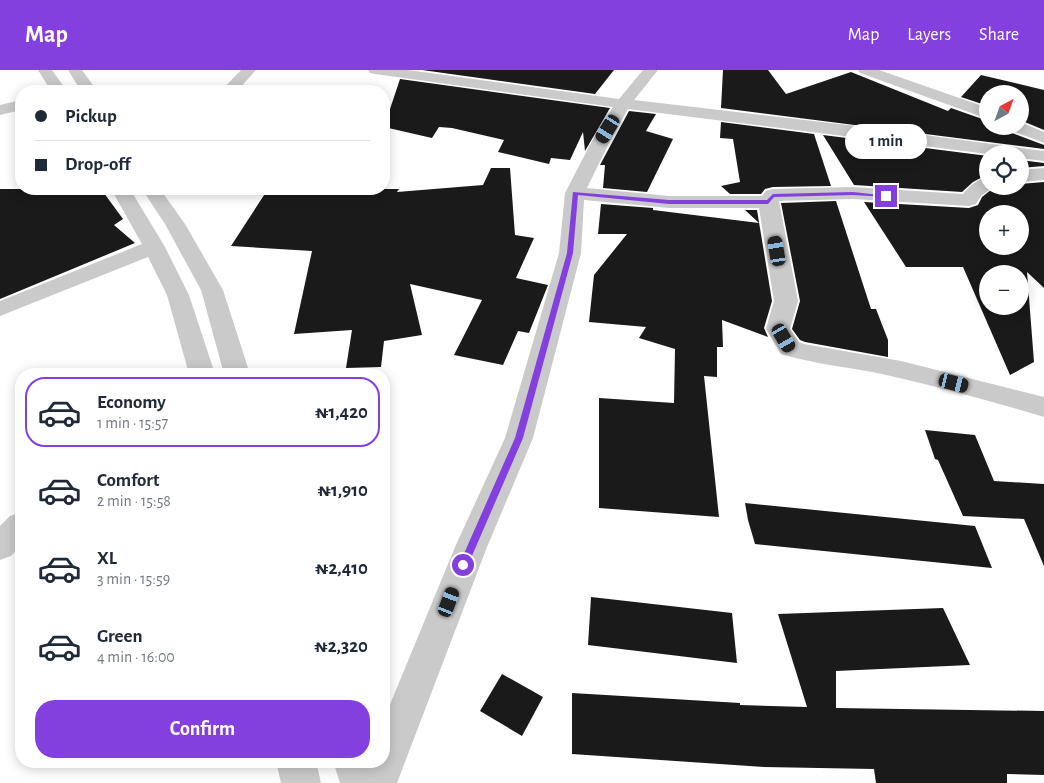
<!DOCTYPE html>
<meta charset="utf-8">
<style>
:root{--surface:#fff;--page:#f2f2f3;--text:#1f2937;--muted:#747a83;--line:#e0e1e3;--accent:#843fdf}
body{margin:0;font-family:"Alegreya Sans",sans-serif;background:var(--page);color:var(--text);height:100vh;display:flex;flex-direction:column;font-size:19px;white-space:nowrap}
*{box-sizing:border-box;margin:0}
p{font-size:16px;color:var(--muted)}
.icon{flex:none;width:28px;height:28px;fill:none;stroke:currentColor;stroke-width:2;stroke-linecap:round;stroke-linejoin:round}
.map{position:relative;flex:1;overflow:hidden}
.drawer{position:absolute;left:15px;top:298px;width:375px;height:400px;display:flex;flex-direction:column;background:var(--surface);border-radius:20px;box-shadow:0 2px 12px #0003}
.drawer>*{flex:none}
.hud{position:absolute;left:15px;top:15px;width:375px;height:110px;border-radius:20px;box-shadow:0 2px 12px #0003;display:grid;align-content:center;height:110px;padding:0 20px;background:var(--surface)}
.needle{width:32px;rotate:41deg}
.controls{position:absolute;left:979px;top:15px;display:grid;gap:10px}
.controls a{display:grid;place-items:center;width:50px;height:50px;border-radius:50%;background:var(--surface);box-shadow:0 2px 12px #0003;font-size:25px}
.end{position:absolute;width:22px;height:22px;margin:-11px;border:6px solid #843fdf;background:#fff;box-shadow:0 0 0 2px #fff}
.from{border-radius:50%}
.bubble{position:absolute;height:35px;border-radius:18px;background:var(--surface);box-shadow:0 2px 12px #0003;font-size:16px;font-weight:700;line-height:35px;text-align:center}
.car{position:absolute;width:15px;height:30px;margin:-15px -8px;border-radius:6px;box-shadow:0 0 4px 1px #0007;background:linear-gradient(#222 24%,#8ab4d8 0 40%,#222 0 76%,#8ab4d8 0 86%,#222 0)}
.hud b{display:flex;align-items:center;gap:18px;height:48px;font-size:19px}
.hud b+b{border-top:1px solid var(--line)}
.hud i{width:12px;height:12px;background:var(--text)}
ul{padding:9px 0 0;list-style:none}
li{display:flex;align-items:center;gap:15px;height:70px;margin:0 10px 8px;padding:0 10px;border:2px solid transparent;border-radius:20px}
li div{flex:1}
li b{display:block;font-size:19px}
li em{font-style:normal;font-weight:700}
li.active{border-color:var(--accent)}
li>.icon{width:45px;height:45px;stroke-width:1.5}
.button{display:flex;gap:10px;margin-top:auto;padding:10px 20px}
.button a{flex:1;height:58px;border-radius:20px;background:var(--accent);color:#fff;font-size:20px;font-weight:700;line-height:58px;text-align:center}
header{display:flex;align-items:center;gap:30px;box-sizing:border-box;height:70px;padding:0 25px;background:var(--accent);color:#fff}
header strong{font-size:24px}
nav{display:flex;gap:28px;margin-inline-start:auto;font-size:18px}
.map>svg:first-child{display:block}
.building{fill:#1a1a1a;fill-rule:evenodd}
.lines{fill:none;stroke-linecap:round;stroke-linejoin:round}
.minor{fill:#cacaca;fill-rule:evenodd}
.route{fill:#843fdf}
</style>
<header>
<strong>Map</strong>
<nav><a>Map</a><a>Layers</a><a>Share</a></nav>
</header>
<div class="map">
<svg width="1044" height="713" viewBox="0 0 1044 713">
<rect width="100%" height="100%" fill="#fff"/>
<!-- building -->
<g class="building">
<path d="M422 0H614L595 24Z"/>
<path d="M723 0H768L786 24 851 2 948 41 951 38 988 51V56H1006L1009 62 1044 75V79L721 38Z"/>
<path d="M981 5 1044 20V60L1020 50V24H988V36L961 27Z"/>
<path d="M400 9 610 38 585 81 583 62 570 90 551 88 549 94 498 82 504 70 452 58 439 57 432 68 384 57Z"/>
<path d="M629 41 656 44 646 61 673 69 647 122 603 118 605 95H600Z"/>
<path d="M721 52 814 64 831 116 773 117 765 119 761 124H730L721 116 740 112 733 69 720 68Z"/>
<path d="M823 65 988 86V104L973 112 962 122 854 115Z"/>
<path d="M1020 90 1044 93V96L1020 98Z"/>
<path d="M491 98H510L515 165 534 168 516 208 548 215 529 263 518 261 503 295 454 285 482 230 410 214 422 265 384 271 381 297 346 298 352 260 294 264 312 181 231 176 268 119H399L397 122 483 115Z"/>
<path d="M1044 112V218L1027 202 1034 292 1010 305 963 197H906L864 132 969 138 978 135 982 127 996 116H1020V114ZM988 144H1020V176H988ZM988 204H1020V236H988Z"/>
<path d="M0 119H101L123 149 114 155 135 173 0 229Z"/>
<path d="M836 131 871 239H876L888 270V287L805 272 800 270 792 259 800 231 781 133Z"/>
<path d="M601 134 653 138V140L759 153 745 140H757L772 231 764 258 768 267 722 250 723 277H717V307L704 306 719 447 599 438V328L674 333 675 279 639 268 646 257 589 252 594 205 627 164H598Z"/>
<path d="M925 360 975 365 994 411 1044 414V496L1024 449 963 446 938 390 935 389Z"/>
<path d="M745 433 975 456 992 498 755 474 748 450Z"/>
<path d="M591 527 732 543 737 593 588 575Z"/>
<path d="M943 538 970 595 836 601V638L1044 641V705L1007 704V713H876L874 699 764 697 572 684V623L740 633V635L807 637 778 544Z"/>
<path d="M502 604 543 627 522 666 480 641Z"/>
</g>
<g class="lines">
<!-- minor -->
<g class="minor">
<path d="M38 0H52L67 21H51Z"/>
<path d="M68 0H82L97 21H81Z"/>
<path d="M241 0H256L237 21H221Z"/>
<path d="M368 0H408L619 29 643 0H658L634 30 865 57 1044 81V91L1020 88V84H988L628 39 610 71 587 118 669 126H762L766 121 773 119 853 117 963 124C969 116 978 109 988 106V116H994L981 126 976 134 969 136 853 129 779 131 798 231 790 259 799 272 804 274 901 291 1044 327V347C990 331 937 316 882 304 848 297 814 294 781 284L766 259 774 231 759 138H669L584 130 581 183 533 368 487 477 397 713H340L333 691H384V649L455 477 505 368 559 183 565 123 592 71 613 37 375 4 370 3Z"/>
<path d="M858 0H879L988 38V49L860 3Z"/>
<path d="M21 30V40L0 45V35Z"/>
<path d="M1020 52 1044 62V73L1010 60 1008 56H1020Z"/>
<path d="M1044 98V110L1020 112V100Z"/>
<path d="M111 119H130L165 177 189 225 215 304H189L167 225 148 187 0 246V231L142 174Z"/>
<path d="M142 119H160L185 154 223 220 250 304H224L201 220 165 154Z"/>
<path d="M21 442V475L11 486 0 490V456L10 446Z"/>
<path d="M276 691H316L321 713H281Z"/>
</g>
</g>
<!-- route -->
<path class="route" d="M573 122 669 130H767L773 124 853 122 889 126 886 127 853 125 774 127 768 134H669L578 125 573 183 523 368 468 495 463 500 459 495 515 368 567 183Z"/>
</svg>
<div class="controls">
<a><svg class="needle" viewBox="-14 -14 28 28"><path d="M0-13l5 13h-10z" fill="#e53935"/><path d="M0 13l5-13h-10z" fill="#747a83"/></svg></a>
<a><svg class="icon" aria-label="locate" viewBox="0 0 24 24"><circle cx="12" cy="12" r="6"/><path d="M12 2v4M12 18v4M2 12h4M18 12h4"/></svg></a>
<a>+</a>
<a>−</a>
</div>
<i class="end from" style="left:463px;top:495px"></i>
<i class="end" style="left:886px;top:126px"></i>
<div class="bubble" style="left:845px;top:54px;width:82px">1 min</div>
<i class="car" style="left:608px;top:59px;rotate:212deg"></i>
<i class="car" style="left:777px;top:181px;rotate:350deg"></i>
<i class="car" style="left:784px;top:268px;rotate:150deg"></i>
<i class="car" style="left:954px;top:313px;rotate:104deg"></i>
<i class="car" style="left:449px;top:532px;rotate:21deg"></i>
<div class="hud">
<b><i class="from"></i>Pickup</b>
<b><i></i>Drop-off</b>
</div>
<section class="drawer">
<ul>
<li class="active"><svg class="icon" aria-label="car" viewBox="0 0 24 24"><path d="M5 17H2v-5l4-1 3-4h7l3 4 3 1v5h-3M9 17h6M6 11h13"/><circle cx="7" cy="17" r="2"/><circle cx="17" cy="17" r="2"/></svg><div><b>Economy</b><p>1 min · 15:57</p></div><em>₦1,420</em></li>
<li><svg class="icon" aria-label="car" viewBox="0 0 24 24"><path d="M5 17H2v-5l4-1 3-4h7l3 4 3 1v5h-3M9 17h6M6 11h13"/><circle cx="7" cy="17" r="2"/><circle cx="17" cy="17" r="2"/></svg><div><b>Comfort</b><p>2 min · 15:58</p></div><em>₦1,910</em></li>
<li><svg class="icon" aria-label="car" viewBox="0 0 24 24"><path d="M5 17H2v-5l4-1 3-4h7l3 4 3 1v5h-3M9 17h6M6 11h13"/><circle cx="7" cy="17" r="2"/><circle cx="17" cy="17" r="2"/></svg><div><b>XL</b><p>3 min · 15:59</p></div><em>₦2,410</em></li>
<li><svg class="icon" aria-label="car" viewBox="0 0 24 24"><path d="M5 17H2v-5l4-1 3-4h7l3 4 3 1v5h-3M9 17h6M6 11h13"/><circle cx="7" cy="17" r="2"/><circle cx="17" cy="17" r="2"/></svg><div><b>Green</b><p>4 min · 16:00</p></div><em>₦2,320</em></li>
</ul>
<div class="button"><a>Confirm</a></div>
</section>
</div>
